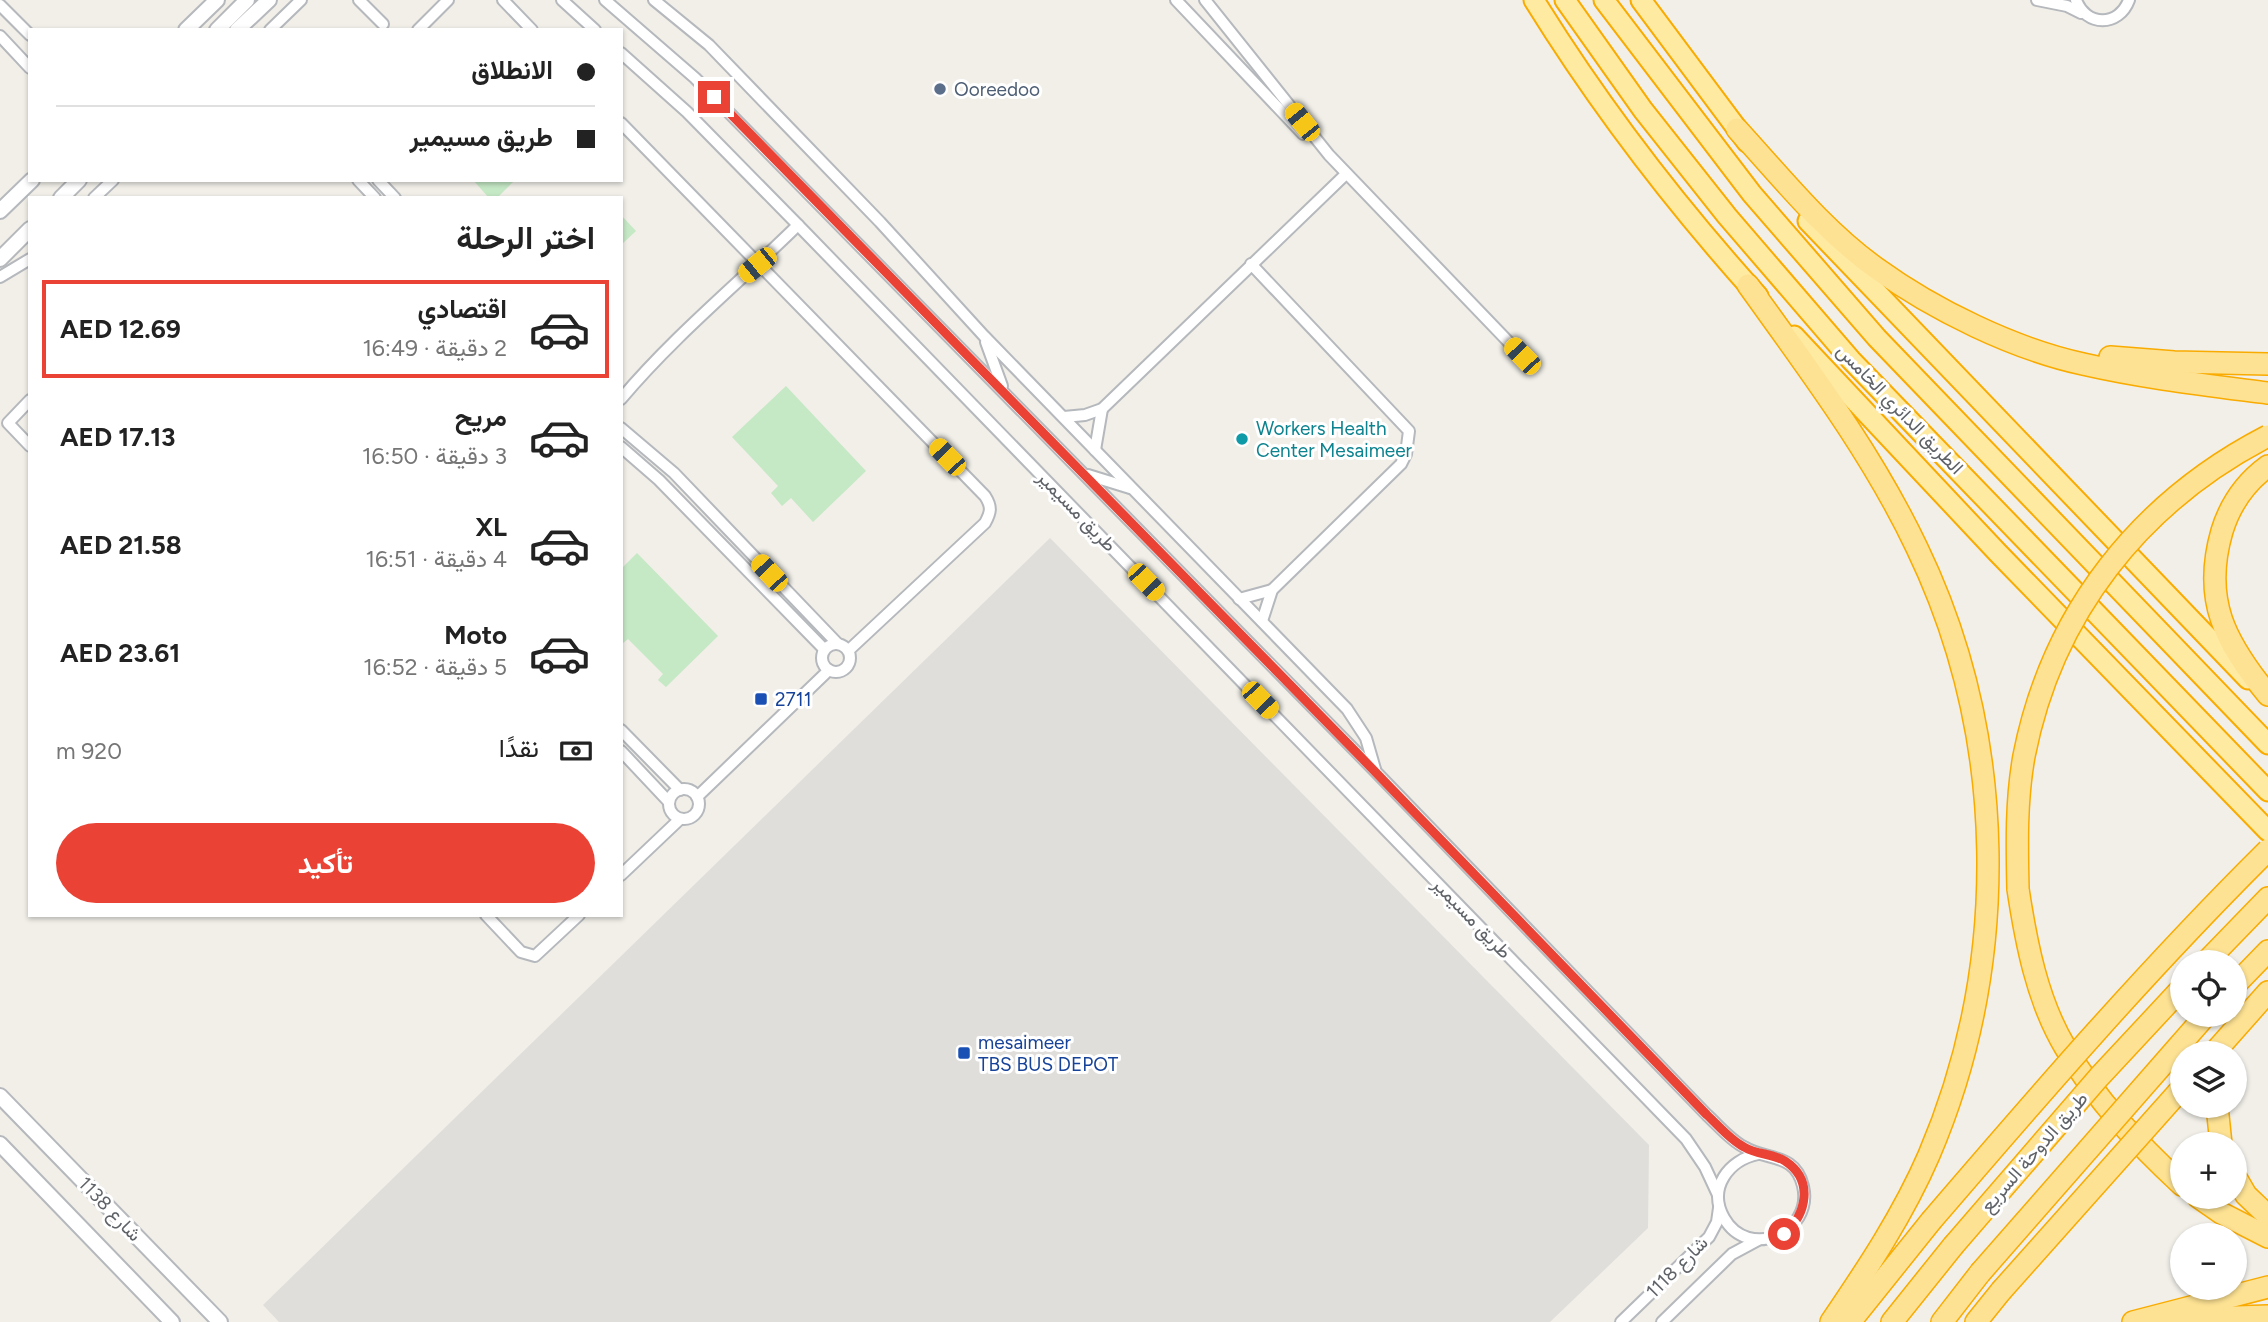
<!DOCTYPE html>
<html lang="ar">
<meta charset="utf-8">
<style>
:root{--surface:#fff;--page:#f2f2f2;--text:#222;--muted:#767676;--line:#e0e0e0;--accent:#ea4335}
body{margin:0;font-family:Figtree,Vazirmatn,sans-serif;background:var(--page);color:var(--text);direction:rtl;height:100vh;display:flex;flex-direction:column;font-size:26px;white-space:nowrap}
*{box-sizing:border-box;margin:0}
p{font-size:23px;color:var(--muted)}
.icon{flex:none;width:38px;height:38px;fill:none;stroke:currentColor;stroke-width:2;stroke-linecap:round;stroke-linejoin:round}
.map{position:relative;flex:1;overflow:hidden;direction:ltr}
.details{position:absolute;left:28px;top:196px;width:595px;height:721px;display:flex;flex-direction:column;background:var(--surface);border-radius:0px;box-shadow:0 2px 5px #0004;direction:rtl}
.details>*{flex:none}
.hud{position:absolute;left:28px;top:28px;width:595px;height:154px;border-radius:0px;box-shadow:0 2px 5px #0004;direction:rtl;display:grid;align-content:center;height:154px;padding:0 28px;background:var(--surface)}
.buttons{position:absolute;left:2170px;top:950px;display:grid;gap:14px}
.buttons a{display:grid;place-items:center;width:77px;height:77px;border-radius:50%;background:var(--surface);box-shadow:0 2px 5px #0004;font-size:35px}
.end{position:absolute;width:32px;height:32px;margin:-16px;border:9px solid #ea4335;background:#fff;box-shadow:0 0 0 4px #fff}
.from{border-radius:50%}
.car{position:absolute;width:21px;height:42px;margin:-21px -10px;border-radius:9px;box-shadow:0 0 5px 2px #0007;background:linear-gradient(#f5c518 24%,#345 0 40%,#f5c518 0 76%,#345 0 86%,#f5c518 0)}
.hud b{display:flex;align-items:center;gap:24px;height:66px;font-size:26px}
.hud b+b{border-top:2px solid var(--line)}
.hud i{width:18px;height:18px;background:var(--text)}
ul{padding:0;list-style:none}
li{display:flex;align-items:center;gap:21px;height:98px;margin:0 14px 10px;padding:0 14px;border:4px solid transparent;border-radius:0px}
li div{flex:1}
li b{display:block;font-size:26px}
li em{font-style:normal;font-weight:700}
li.selected{border-color:var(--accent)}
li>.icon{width:63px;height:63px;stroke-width:1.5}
h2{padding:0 28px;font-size:32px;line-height:84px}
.pay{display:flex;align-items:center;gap:18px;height:77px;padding:0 28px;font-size:26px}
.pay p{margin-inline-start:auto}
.cta{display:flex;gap:14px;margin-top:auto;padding:14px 28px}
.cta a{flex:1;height:80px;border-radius:42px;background:var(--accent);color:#fff;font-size:28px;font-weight:700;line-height:80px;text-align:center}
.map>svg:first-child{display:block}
.industrial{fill:#e0deda}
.green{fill:#c5e8c5}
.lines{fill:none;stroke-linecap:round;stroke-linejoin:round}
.minor-casing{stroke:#b5b8bc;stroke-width:14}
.tertiary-casing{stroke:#b5b8bc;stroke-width:18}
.trunk-casing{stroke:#f9ab00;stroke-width:23}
.motorway-casing{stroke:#f9ab00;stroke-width:24}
.minor{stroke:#fff;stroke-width:10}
.tertiary{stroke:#fff;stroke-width:14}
.trunk{stroke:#feeaa1;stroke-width:19}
.motorway{stroke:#fde293;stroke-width:21}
.motorway-bridge-casing{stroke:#f9ab00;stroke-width:24;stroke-linecap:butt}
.motorway-bridge{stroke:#fde293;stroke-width:21}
.route{stroke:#ea4335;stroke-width:9}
.service-dot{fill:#5c6f8a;stroke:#fff;stroke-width:2.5}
.culture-dot{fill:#0f9aa8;stroke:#fff;stroke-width:2.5}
.transit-dot{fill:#1a4fb4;stroke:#fff;stroke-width:2.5}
.labels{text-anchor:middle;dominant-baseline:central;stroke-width:6;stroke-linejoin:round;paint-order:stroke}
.service-label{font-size:19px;fill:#4e5e75;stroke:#fff;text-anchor:start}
.street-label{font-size:19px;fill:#5f6368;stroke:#fff}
.culture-label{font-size:19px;fill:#0d838f;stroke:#fff;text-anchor:start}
.transit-label{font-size:19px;fill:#164399;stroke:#fff;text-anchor:start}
</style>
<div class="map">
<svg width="2268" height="1322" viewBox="0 0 2268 1322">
<rect width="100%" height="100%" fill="#f1efe8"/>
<!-- industrial -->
<path class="industrial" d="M1050 538 1649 1145 1648 1228 1550 1322H279L263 1305Z"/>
<!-- green -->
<g class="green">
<path d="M473 180H515L497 198H489Z"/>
<path d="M621 215 636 231 621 245Z"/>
<path d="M786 386 866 471 813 522 791 498 782 506 771 493 778 486 732 437Z"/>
<path d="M637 553 718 636 666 687 658 680 663 674 628 639 623 643 621 641V569Z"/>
</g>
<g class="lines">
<!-- minor casing -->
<g class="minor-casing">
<g id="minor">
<path d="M359 0 383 24"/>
<path d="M503 0 532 30"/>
<path d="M562 0 595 30"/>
<path d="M605 0 695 78 1376 772 1707 1115C1718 1125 1730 1140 1744 1147 1766 1161 1795 1152 1803 1186 1814 1233 1748 1261 1724 1218 1707 1188 1729 1160 1758 1154"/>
<path d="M654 0 709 45 880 222 984 336 1347 709 1366 738 1375 769"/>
<path d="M1176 0 1303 134"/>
<path d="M1205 0 1329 155 1522 356"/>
<path d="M2037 0 2067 6 2081 13"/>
<path d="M2076 0C2086 27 2119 27 2129 0"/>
<path d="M0 5 30 35"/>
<path d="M270 30 301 0"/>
<path d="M418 30 448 0"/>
<path d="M0 36 30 68"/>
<path d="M621 53 687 112 798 225 1686 1139 1705 1167 1718 1195"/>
<path d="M621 123 985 496C992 507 991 512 985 523L849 650"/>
<path d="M358 180 375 198"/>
<path d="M378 180 395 198"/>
<path d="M94 198 113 180"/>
<path d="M1251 264 1409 431 1406 454 1401 464 1272 590 1262 621"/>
<path d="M0 277 30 259"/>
<path d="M986 342 1002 386"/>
<path d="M621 399C675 335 739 283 798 225"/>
<path d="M30 400 8 423 30 446"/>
<path d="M1064 417 1085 415 1102 409 1346 174"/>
<path d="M621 428 674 473 837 643"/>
<path d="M621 447 659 480 824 649"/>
<path d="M1095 450 1102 409"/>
<path d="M1088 475 1130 488"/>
<path d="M1239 599 1272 590"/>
<circle cx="836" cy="658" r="14"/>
<path d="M621 730 680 790"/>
<path d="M621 751 669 802"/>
<circle cx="684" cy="804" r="15"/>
<path d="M697 797 829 670"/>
<path d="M621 875 680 819"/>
<path d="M486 915 521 952 535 956 579 915"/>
<path d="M1621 1322 1709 1237 1717 1222 1719 1208"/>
<path d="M1662 1322 1732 1254 1758 1240"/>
</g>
</g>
<!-- tertiary casing -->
<g class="tertiary-casing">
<g id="tertiary">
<path d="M186 30 217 0"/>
<path d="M217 30 247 0"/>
<path d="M237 30 269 0"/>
<path d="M61 198 79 180"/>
<path d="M0 211 32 180"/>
<path d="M0 259 30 229"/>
<path d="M0 1096 220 1322"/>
<path d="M0 1144 172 1322"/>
</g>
</g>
<!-- trunk casing -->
<g class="trunk-casing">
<g id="trunk">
<path d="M1534 0C1599 105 1675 204 1758 296"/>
<path d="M1565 0 1643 110 1727 216 1851 360 2268 791"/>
<path d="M1604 0 1752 194 1877 338 2268 744"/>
<path d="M1641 0 1747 142"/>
<path d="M1808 221 2248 679"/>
<path d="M1794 336 1998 553 2268 831"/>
</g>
</g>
<!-- motorway casing -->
<g class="motorway-casing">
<g id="motorway">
<path d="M1737 129C1781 177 1823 230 1876 268 1934 310 2014 349 2083 364 2144 378 2206 385 2268 393"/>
<path d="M1748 285C1809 370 1872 453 1917 548 2008 737 2011 963 1929 1155 1903 1215 1867 1269 1831 1322"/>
<path d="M2110 357 2174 362 2268 364"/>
<path d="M2268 466C2246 482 2230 505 2222 531 2202 600 2225 642 2268 695"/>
<path d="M2018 889C2026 942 2037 1000 2065 1047 2096 1100 2138 1144 2182 1185"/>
<path d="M2206 962 2268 898"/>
<path d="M2235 985 2268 951"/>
<path d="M2213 1054 2268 992"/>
<path d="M2217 1106 2221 1144"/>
<path d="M2235 1176 2246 1195 2268 1216"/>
<path d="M2198 1197 2221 1213 2268 1237"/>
<path d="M2176 1319 2268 1316"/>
<path d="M1850 1322 1931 1221"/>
<path d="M1892 1322 1953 1246"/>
<path d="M1942 1322 1980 1273"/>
<path d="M1976 1322 2001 1291"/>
<path d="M2133 1322 2268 1287"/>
</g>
</g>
<!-- minor -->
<use href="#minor" class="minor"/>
<!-- tertiary -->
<use href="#tertiary" class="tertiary"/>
<!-- trunk -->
<use href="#trunk" class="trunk"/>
<!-- motorway -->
<use href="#motorway" class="motorway"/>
<!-- motorway-bridge casing -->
<g class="motorway-bridge-casing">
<g id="motorway-bridge">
<path d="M2018 889C2017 845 2016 800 2024 756 2052 613 2140 502 2268 436"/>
<path d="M1931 1221C2040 1094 2149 968 2268 850"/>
<path d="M1953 1246 2099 1077 2182 988"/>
<path d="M1980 1273 2206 1015"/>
<path d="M2001 1291 2182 1088"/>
</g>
</g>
<!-- motorway-bridge -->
<use href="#motorway-bridge" class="motorway-bridge"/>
</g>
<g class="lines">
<!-- route -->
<path class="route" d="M714 97 1356 752 1707 1115C1718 1125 1730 1140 1744 1147 1757 1155 1772 1153 1785 1161 1814 1180 1807 1214 1784 1234"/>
</g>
<!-- markers -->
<circle class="service-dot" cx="940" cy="89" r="7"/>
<circle class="culture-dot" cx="1242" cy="439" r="7"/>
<g class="transit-dot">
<rect x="754" y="692" width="14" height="14" rx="3.5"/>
<rect x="957" y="1046" width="14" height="14" rx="3.5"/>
</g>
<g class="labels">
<!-- service labels -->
<g class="service-label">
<text x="954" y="89">Ooreedoo</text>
</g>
<!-- street labels -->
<g class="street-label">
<text transform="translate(1900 409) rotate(46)">الطريق الدائري الخامس</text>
<text transform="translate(1077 511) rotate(46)">طريق مسيمير</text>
<text transform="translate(1472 918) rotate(46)">طريق مسيمير</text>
<text transform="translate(2034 1152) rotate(-49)">طريق الدوحة السريع</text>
<text transform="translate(110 1209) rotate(46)">شارع 1138</text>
<text transform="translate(1677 1267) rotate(-45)">شارع 1118</text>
</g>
<!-- culture labels -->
<g class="culture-label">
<text x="1256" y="428">Workers Health<tspan x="1256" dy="22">Center Mesaimeer</tspan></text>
</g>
<!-- transit labels -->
<g class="transit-label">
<text x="775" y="699">2711</text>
<text x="978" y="1042">mesaimeer<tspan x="978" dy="22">TBS BUS DEPOT</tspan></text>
</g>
</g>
</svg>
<div class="buttons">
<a><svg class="icon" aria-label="locate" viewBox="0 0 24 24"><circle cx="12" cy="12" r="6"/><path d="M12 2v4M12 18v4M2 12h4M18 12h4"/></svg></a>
<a><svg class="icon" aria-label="layers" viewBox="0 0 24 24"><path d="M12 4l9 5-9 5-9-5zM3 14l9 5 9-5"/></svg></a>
<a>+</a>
<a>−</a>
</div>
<i class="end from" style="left:1784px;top:1234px"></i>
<i class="end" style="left:714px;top:97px"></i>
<i class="car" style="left:1302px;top:122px;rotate:321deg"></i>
<i class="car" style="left:757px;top:265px;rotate:231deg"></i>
<i class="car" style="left:1522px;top:356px;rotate:316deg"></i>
<i class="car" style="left:947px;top:457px;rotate:316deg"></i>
<i class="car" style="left:769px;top:573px;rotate:317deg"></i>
<i class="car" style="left:1146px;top:582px;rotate:136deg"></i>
<i class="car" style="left:1260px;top:700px;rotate:136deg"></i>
<div class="hud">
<b><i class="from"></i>الانطلاق</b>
<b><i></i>طريق مسيمير</b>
</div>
<section class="details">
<h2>اختر الرحلة</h2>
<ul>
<li class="selected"><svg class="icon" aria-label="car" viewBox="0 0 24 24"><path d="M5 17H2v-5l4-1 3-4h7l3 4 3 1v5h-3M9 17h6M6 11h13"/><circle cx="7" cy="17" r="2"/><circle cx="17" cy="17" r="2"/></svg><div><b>اقتصادي</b><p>2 دقيقة · 16:49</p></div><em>AED 12.69</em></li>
<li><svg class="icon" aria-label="car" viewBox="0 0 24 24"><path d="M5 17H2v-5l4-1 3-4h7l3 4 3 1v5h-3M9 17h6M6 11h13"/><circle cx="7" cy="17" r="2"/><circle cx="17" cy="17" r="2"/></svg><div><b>مريح</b><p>3 دقيقة · 16:50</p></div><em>AED 17.13</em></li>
<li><svg class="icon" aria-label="car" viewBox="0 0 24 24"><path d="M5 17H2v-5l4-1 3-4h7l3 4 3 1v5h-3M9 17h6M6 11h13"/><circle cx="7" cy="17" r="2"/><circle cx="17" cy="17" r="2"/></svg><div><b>XL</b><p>4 دقيقة · 16:51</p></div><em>AED 21.58</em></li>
<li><svg class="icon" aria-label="car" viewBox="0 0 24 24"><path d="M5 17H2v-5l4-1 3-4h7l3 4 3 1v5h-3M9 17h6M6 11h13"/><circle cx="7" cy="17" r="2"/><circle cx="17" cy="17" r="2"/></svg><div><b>Moto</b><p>5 دقيقة · 16:52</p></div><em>AED 23.61</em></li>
</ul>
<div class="pay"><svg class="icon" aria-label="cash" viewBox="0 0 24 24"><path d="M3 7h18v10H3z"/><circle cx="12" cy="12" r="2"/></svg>نقدًا<p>920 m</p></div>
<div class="cta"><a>تأكيد</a></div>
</section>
</div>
